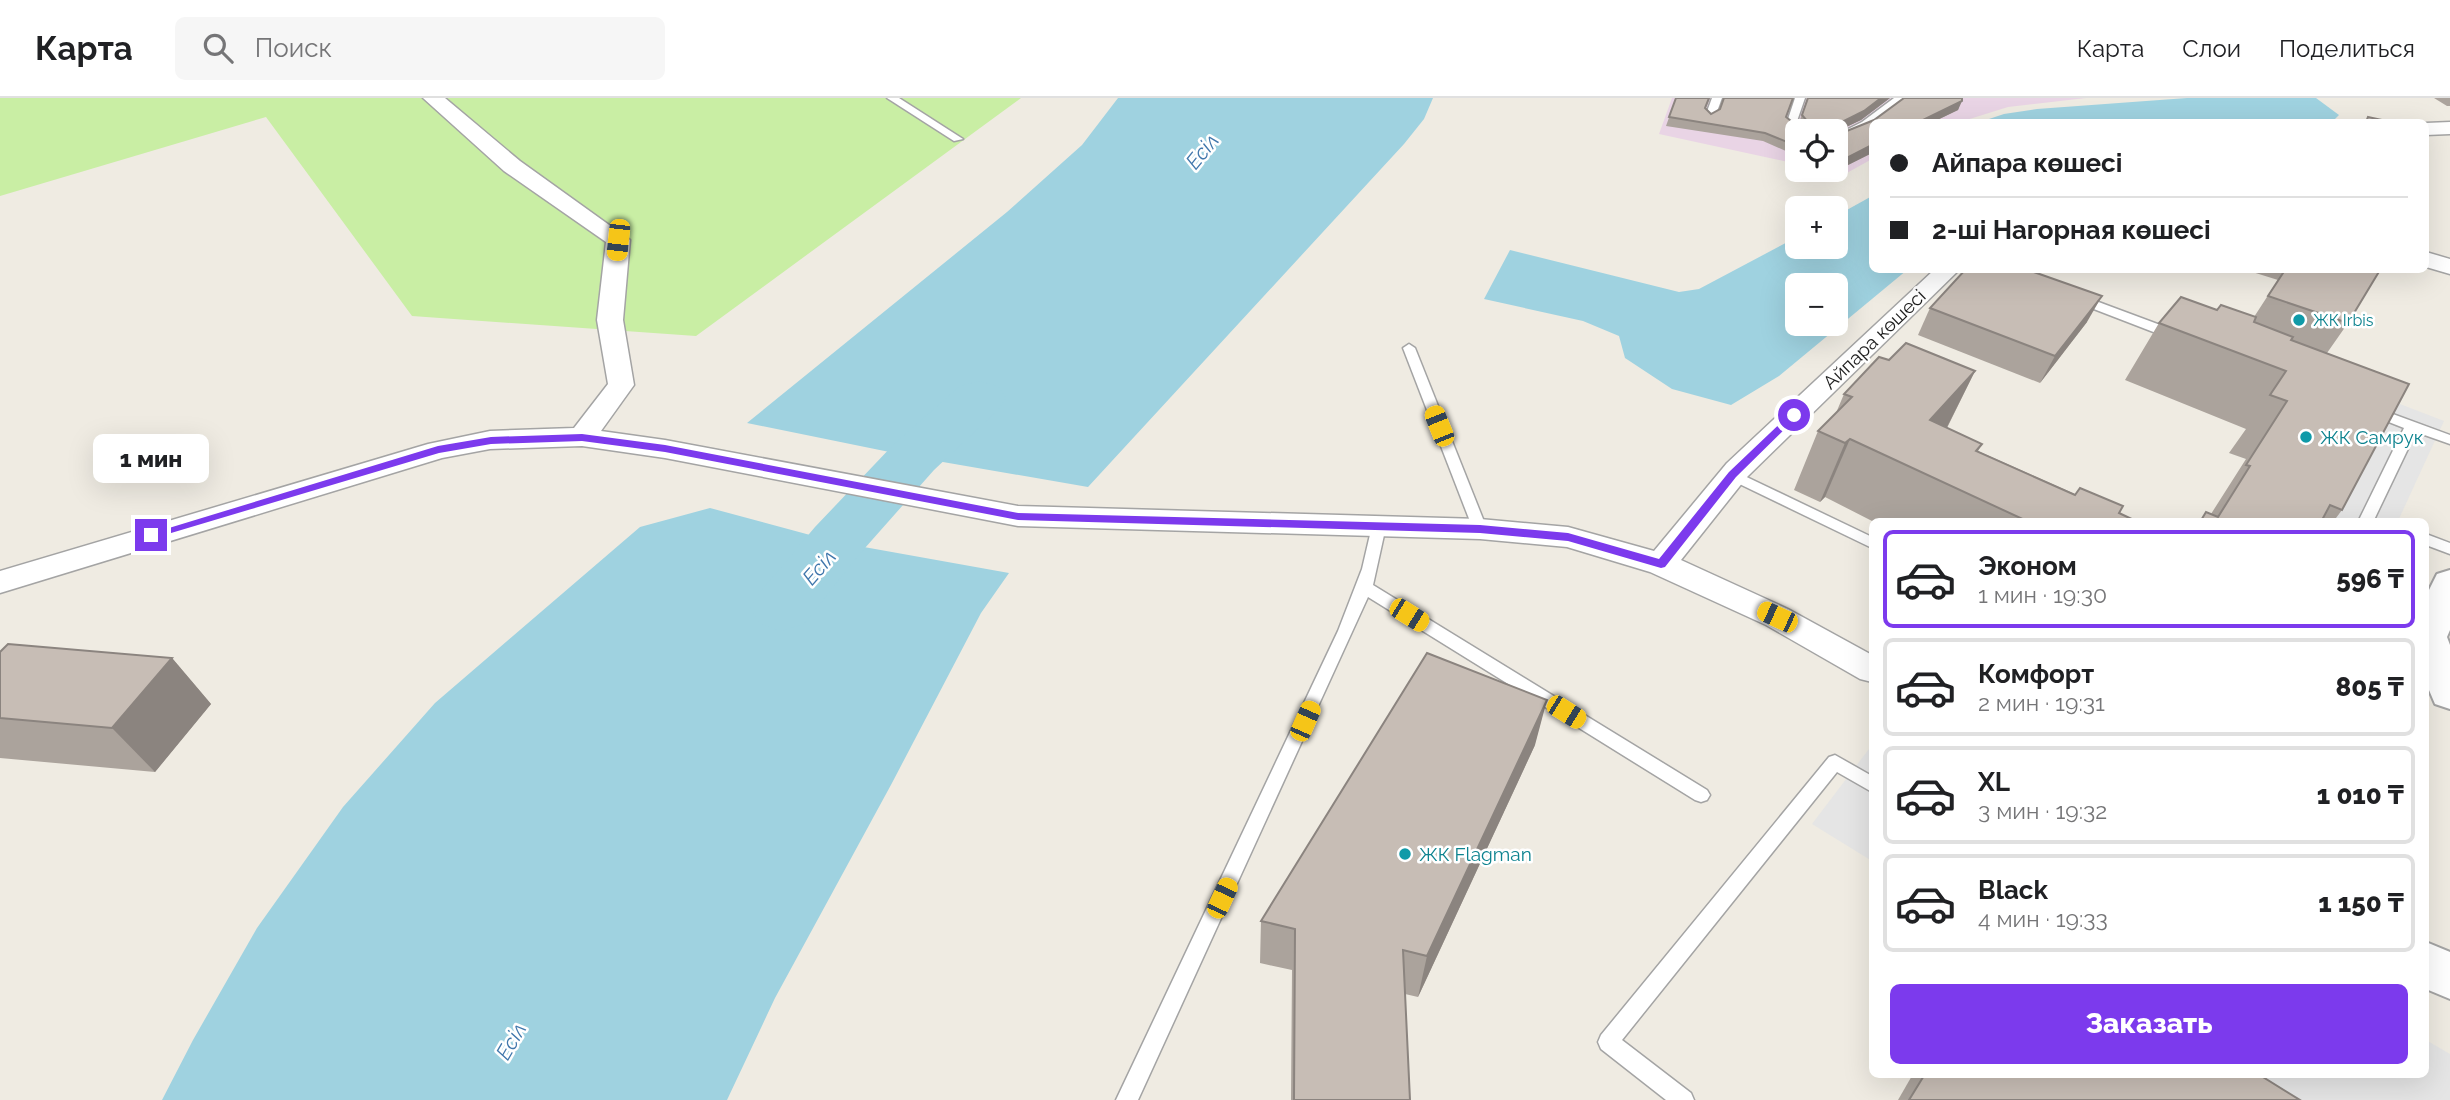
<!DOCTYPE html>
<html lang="ru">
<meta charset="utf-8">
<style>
:root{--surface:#fff;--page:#f6f6f6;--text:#202124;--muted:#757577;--line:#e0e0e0;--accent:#7c3aed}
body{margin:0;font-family:Raleway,sans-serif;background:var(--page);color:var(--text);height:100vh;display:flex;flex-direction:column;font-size:26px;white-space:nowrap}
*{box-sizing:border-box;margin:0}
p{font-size:23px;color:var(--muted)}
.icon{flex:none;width:38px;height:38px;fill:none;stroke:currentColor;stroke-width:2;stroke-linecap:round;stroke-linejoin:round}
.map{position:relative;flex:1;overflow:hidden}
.details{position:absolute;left:1869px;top:420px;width:560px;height:560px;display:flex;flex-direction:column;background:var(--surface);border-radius:10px;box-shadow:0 7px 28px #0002}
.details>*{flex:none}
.top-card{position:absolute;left:1869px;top:21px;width:560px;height:154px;border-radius:10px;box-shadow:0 7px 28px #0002;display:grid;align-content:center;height:154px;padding:0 21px;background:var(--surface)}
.controls{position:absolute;left:1785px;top:21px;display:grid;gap:14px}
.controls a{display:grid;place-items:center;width:63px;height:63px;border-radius:10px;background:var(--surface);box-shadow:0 7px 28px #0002;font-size:35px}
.end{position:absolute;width:32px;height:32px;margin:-16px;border:9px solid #7c3aed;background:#fff;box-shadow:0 0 0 4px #fff}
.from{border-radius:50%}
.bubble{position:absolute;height:49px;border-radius:10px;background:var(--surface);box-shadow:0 7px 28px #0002;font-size:23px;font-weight:800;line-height:49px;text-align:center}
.car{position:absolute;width:21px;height:42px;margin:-21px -10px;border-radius:9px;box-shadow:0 0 5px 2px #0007;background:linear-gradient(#f5c518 24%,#345 0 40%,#f5c518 0 76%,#345 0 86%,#f5c518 0)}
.top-card b{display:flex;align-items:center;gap:24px;height:66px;font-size:26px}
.top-card b+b{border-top:2px solid var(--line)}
.top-card i{width:18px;height:18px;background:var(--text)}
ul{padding:12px 0 0;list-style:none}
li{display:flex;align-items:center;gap:21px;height:98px;margin:0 14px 10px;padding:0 7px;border:4px solid var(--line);border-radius:10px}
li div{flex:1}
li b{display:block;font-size:26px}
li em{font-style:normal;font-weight:800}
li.selected{border-color:var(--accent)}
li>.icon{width:63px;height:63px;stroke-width:1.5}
.action{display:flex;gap:14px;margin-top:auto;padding:14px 21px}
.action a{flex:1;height:80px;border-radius:10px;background:var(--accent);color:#fff;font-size:28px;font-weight:800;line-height:80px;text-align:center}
header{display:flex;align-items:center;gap:42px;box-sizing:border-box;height:98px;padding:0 35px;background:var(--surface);border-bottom:2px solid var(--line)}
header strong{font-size:33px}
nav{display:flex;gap:38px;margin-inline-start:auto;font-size:24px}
.search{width:490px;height:63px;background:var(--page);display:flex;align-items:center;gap:18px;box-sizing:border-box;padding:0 24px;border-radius:10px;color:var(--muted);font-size:26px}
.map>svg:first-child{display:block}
.industrial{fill:#e9d4e5}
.grass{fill:#c9eea4}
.parking{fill:#e5e5e5}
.water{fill:#9fd2e0;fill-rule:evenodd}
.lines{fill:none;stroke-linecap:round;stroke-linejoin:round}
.river{fill:#9fd2e0;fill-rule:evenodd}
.service-casing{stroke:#a4a4a4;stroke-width:3}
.minor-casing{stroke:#a4a4a4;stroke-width:3}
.tertiary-casing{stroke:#a4a4a4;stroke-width:4}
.service{fill:#fff;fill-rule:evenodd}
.minor{fill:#fff;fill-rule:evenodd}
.tertiary{fill:#fff;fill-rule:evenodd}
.wall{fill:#aba39c}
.shaded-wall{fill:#8b847f}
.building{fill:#c7bdb5;stroke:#8b847f;stroke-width:2}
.route{fill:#7c3aed}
.culture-dot{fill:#0f9aa8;stroke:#fff;stroke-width:2.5}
.labels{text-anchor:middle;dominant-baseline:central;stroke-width:5;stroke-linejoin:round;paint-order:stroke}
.far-culture-label{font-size:16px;fill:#0d838f;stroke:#fff;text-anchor:start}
.street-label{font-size:19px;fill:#1d1d1d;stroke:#fff}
.culture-label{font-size:19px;fill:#0d838f;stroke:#fff;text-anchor:start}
.water-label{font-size:21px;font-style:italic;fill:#4077ac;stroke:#fff}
</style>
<header>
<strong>Карта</strong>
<div class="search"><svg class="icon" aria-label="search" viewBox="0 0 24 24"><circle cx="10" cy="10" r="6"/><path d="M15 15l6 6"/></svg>Поиск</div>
<nav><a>Карта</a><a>Слои</a><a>Поделиться</a></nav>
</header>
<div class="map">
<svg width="2450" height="1002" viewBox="0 0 2450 1002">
<rect width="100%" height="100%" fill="#efebe2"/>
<!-- industrial -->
<path class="industrial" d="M1672 0H2086L2008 9 1960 24H1872V61L1845 76 1825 72H1836V33H1797V66L1659 36Z"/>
<!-- grass -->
<path class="grass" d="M0 0H1021L696 238 412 218 266 19 0 98Z"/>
<!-- parking -->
<g class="parking">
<path d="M2387 301 2444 323 2398 423 2325 424Z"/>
<path d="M1872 647V763L1812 726Z"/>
<path d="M2426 942 2450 956V1002H2269L2227 977 2426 976Z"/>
</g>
<!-- water -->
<g class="water">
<path d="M1118 0H1433L1424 21 1404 46 1088 389 914 359 747 325 1007 114 1082 47Z"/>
<path d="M2187 0H2316L2339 17 2332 24H1980L2004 16 2037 11Z"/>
<path d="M1872 98V172H1907L1779 278 1731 307 1672 291 1625 260 1619 238 1583 223 1484 201 1510 152 1679 194 1699 191 1797 139V149H1836V118ZM1797 187H1836V226H1797Z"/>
<path d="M710 410 836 444 1009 475 981 515 892 685 775 900 727 1002H162L193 942 257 830 343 709 435 605 640 429Z"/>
</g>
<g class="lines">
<!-- river -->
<path class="river" d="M979 283 998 288 1006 300 998 312 934 372 857 459 804 526 782 533 760 526 750 510 760 494 815 429 894 346 960 288Z"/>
<!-- service casing -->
<g class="service-casing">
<g id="service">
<path d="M887 0H899L963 41 954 43Z"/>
<path d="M1712 0H1722L1715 19 1710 22 1705 19Z"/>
<path d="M1795 0H1805L1796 26 1803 33H1797V36L1786 27Z"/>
<path d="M1894 0H1920L1902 4 1870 28 1836 44V37L1862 24Z"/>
<path d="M2077 196 2179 234 2180 237 2174 241 2169 240 2073 203V197Z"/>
<path d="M1409 246 1415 250 1487 431 1485 435 1480 436 1473 431 1403 250Z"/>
<path d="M2371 308 2450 337V346L2416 334 2373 424H2358L2404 330 2366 315 2364 312Z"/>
<path d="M1732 372 1872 439V450L1727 380 1725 377Z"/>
<path d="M1379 423 1386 428 1373 487 1707 692 1710 697 1707 702 1701 704 1695 702 1368 499 1138 1002H1116L1338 533 1362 471 1372 428Z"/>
<path d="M2426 436 2450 445V456L2426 447Z"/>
<path d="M1835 657 1872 678V694L1837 674 1622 942 1691 995 1694 1002H1666L1601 951 1598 944 1601 937 1829 659Z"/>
</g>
</g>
<!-- minor casing -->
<g class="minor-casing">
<g id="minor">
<path d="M423 0H445L520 63 630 142 623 222 634 287 601 333 665 342 1018 408 1480 421 1568 429 1654 453 1727 365 1934 172H1959L1747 379 1681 462 1788 511 1872 557V584L1860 581 1766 527 1650 474 1567 449 1480 441 1018 428 665 360 582 348 490 351 442 360 0 495V473L428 346 490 333 574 330 608 286 597 222 606 144 504 73Z"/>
<path d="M2450 24V36L2426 37V25Z"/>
<path d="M2426 154 2450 161V176L2426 169Z"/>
</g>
</g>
<!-- tertiary casing -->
<g class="tertiary-casing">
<g id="tertiary">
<path d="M2450 472V532L2447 539 2450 547V611L2435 606 2426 585V498L2437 476Z"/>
<path d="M2426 844 2450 854V901L2426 891Z"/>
</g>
</g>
<!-- service -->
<use href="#service" class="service"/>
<!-- minor -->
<use href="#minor" class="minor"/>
<!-- tertiary -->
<use href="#tertiary" class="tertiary"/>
</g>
<!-- wall -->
<g class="wall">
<path d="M1676 0H1710L1706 10 1711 16 1720 11 1724 0H1793L1786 19 1800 30 1802 29 1799 25 1807 0H1890L1861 22 1837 33V37L1874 22 1904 0H1962L1958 12 1933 24H1872V55L1834 74 1829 72H1836V33H1797V58L1763 43 1666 28Z"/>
<path d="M2434 0H2450V8H2447Z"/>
<path d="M2246 172H2380L2348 225 2327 255 2342 412 2333 424H2199L2206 414 2211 416 2246 361 2229 355 2246 331 2125 282 2159 225 2217 212 2254 219 2278 182Z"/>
<path d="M1930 210 2087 224 2040 285 1918 237Z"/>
<path d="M1889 262 1975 273 1947 330 1982 346 1978 353 2138 424H1874L1825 399 1820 404 1794 392 1818 333 1836 315 1844 296Z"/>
<path d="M0 554 172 560 211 606 155 674 0 660Z"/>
<path d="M1535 647 1418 899 1405 896 1410 1002H1291L1292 872 1260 865 1261 823Z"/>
<path d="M1913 976H2258L2300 1002H1898Z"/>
</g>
<!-- shaded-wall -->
<g class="shaded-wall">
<path d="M1881 0H1890L1861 22 1836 34 1838 26Z"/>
<path d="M1962 3 1958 12 1933 24H1919Z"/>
<path d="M1872 47V55L1834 74 1835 72H1836L1837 65Z"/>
<path d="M2102 198 2087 224 2040 285 2055 258Z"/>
<path d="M1975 273 1946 331 1930 322Z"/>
<path d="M1850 341 1825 399 1820 404 1845 345Z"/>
<path d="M172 560 211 606 155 674 112 630Z"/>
<path d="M1547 602 1535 647 1418 899 1427 858Z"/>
</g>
<!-- building -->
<g class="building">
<path d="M1676 0H1709L1705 10 1711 16 1720 11 1724 0H1793L1786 19 1800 30 1808 24 1802 17 1808 0H1881L1864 13 1838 26 1837 37 1874 22 1904 0H1962V3L1919 24H1872V47L1837 65H1836V33H1797V48L1765 35 1669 19Z"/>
<path d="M2368 19 2391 24H2366Z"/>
<path d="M1965 172H2028L2102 198 2055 258 1930 210Z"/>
<path d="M2285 172H2380L2348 225 2268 198Z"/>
<path d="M2181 199 2217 212 2221 207 2256 219 2254 224 2293 239 2291 242 2409 286 2342 412 2330 407 2321 424H2200L2206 414 2218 419 2250 368 2246 367 2287 303 2270 297 2286 273 2159 225Z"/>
<path d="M1906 245 1975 273 1930 322 1982 346 1976 353 2075 397 2080 390 2123 408 2119 415 2138 424H2029L1850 341 1845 345 1818 333 1852 299 1844 296 1879 259 1889 262Z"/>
<path d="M8 546 172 560 112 630 0 620V554Z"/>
<path d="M1427 555 1547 602 1427 858 1403 852 1410 1002H1294L1295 831 1261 823Z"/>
<path d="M1925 976H2258L2300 1002H1909Z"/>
</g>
<!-- route -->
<path class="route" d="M1791 315 1799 317 1736 379 1665 469 1661 470 1568 443 1480 435 1018 422 665 354 582 343 491 346 439 355 151 441 146 437 438 348 491 339 582 336 665 347 1018 415 1480 427 1568 435 1659 461 1729 374Z"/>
<!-- markers -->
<g class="culture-dot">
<circle cx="2299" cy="222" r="7"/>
<circle cx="2306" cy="339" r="7"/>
<circle cx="1405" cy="756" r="7"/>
</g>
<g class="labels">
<!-- far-culture labels -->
<g class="far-culture-label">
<text x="2313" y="222">ЖК Irbis</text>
</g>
<!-- street labels -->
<g class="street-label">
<text transform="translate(1874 241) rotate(-44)">Айпара көшесі</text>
</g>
<!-- culture labels -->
<g class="culture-label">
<text x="2320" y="339">ЖК Самрук</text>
<text x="1419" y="756">ЖК Flagman</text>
</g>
<!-- water labels -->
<g class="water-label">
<text transform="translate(1202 53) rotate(-51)">Есіл</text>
<text transform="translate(819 469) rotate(-49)">Есіл</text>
<text transform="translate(511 943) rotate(-60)">Есіл</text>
</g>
</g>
</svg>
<div class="controls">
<a><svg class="icon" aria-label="locate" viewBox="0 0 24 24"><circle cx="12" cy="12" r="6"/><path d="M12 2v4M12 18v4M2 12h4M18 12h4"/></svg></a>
<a>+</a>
<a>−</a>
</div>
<i class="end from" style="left:1794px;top:317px"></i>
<i class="end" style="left:151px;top:437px"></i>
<div class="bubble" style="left:93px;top:336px;width:116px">1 мин</div>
<i class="car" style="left:618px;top:142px;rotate:186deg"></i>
<i class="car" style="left:1439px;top:328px;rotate:338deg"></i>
<i class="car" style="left:1409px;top:517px;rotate:122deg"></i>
<i class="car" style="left:1777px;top:519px;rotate:295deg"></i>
<i class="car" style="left:1566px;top:614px;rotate:122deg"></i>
<i class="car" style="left:1305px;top:623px;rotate:24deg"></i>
<i class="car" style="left:1222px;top:800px;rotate:25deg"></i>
<div class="top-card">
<b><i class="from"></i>Айпара көшесі</b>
<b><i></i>2-ші Нагорная көшесі</b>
</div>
<section class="details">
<ul>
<li class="selected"><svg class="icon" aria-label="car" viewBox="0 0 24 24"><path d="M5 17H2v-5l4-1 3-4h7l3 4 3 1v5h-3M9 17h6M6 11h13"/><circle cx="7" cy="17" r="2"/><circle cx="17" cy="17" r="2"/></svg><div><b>Эконом</b><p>1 мин · 19:30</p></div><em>596 ₸</em></li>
<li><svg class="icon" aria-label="car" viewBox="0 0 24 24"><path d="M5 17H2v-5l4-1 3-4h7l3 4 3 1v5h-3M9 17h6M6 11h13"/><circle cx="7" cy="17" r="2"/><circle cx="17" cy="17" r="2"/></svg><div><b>Комфорт</b><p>2 мин · 19:31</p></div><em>805 ₸</em></li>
<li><svg class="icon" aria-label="car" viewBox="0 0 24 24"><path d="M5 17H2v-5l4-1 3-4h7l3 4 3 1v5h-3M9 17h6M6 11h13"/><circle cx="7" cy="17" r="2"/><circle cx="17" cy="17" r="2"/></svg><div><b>XL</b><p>3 мин · 19:32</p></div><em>1 010 ₸</em></li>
<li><svg class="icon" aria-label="car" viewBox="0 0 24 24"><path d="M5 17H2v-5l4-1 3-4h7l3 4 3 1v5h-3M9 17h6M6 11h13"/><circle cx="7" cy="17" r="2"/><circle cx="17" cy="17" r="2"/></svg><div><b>Black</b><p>4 мин · 19:33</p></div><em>1 150 ₸</em></li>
</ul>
<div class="action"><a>Заказать</a></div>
</section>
</div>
